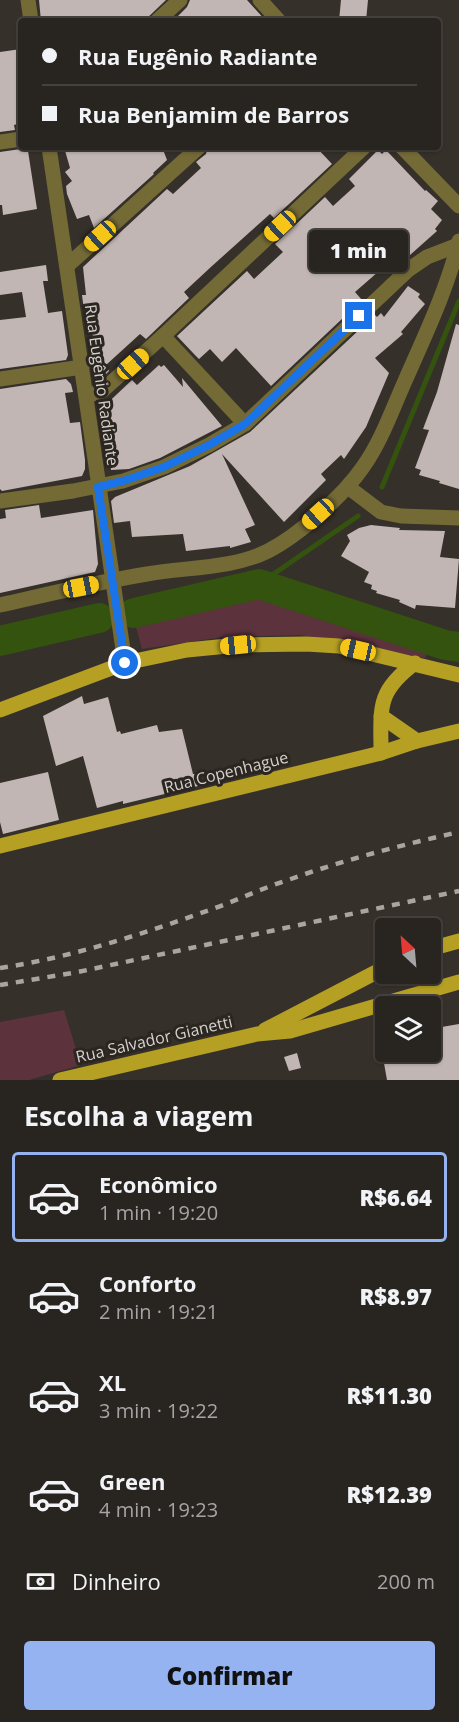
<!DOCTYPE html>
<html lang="pt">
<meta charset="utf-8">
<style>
:root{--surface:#282420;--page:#302c29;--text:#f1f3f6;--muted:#a5a4a5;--line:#44413e;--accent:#95b2f1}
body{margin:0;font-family:"Open Sans",sans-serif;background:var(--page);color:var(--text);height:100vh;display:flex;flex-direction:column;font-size:22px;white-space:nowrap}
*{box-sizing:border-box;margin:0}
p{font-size:20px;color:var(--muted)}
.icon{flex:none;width:33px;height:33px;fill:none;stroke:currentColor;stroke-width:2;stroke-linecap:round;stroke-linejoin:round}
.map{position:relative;height:1080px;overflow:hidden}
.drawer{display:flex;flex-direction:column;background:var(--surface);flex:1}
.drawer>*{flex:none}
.top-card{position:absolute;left:18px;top:18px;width:423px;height:132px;border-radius:6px;box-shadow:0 2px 4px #0004,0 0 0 2px var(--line);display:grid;align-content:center;height:132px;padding:0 24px;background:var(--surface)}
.needle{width:39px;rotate:334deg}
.tools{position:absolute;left:375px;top:918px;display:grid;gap:12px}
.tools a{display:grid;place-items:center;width:66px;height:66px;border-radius:6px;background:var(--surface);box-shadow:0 2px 4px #0004,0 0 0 2px var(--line);font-size:30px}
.end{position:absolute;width:27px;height:27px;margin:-14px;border:8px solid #1a73e8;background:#fff;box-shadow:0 0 0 3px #fff}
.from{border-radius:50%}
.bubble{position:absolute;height:42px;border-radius:6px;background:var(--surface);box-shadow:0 2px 4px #0004,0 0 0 2px var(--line);font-size:20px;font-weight:800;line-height:42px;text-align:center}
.car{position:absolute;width:18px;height:36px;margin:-18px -9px;border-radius:8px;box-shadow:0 0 4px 2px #0007;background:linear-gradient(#f5c518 24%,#345 0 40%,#f5c518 0 76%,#345 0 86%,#f5c518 0)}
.top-card b{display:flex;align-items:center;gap:21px;height:57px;font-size:22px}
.top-card b+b{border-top:2px solid var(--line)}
.top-card i{width:15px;height:15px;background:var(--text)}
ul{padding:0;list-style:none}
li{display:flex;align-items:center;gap:18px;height:90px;margin:0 12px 9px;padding:0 12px;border:3px solid transparent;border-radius:6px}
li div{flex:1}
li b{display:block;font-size:22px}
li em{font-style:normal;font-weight:800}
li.active{border-color:var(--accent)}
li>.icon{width:54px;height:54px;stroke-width:1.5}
h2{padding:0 24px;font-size:27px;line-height:72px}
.pay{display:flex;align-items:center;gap:15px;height:66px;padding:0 24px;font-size:22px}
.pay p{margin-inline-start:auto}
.action{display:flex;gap:12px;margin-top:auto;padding:12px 24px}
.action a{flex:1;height:69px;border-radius:6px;background:var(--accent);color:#111;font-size:24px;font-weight:800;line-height:69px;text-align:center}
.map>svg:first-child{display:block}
.green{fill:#5c323d}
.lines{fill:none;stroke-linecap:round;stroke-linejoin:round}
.stream{stroke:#34530e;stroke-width:5}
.river{stroke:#34530e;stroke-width:30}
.building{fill:#c1b6b4}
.minor{stroke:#736a36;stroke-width:15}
.major{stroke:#b5a023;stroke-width:15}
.rail{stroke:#aaa5a2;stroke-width:4.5;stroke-dasharray:8 8;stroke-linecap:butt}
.route{stroke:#1a73e8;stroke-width:8}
.labels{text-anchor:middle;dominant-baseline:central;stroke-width:6;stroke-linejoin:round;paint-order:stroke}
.street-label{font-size:16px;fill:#d4d0cd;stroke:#2c2621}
</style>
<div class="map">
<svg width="459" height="1080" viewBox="0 0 459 1080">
<rect width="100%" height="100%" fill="#36302a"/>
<!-- green -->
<g class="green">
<path d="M254 590H266L316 612 428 652 425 658 301 635 223 637 142 649 133 616Z"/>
<path d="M64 1010 81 1065 29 1080H0V1022Z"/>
</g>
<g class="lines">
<!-- stream -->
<g class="stream">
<path d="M382 487 459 301"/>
<path d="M259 584 358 516"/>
</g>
<!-- river -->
<g class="river">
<path d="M134 613 259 584 445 645 459 647"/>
<path d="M0 641 99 618"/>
</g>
</g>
<!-- building -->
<g class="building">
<path d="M39 0H166L144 21H41Z"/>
<path d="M190 0H247L266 21H173L187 7Z"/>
<path d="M341 0H368L366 21H339Z"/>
<path d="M21 49V66H17L21 91V123L14 125 15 130 0 132V52Z"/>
<path d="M64 147H162L167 160 153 173 154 174 94 228 89 215 77 219 67 194 66 186 72 181 65 172 70 168Z"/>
<path d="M208 147H316L332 164 274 218 270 214 212 266 184 292 189 298 146 339 140 334 106 365 109 371 99 381 93 379 89 345 95 338 87 328 92 322 90 319 86 326 82 295H86L83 267 167 189 173 194 201 168 196 162 206 154Z"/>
<path d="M21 149 22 151H28L37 209 3 215 2 205H0V152Z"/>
<path d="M378 150 382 154 386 150 425 191 426 190 438 201 431 209 442 220 435 229 437 231 392 271 386 265 355 292 362 300 271 386 236 348 222 362 210 349 199 359 194 354 177 336 247 271 254 279 283 252 275 244 325 197 333 206 355 186 349 179Z"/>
<path d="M46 265 48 281H43L48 313 62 311 68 355 66 360 0 369V320L26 317 22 292 0 295V272Z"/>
<path d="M408 286 420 294 418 297 425 304 401 332 403 334 375 358 389 373 366 427 344 459 341 455 321 474 326 480 284 522 222 454 255 525 245 529 251 542 230 548V546L186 551 183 534 132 537 130 521 114 523 111 501 115 497 190 466 250 432 375 315 377 317 381 313 384 317Z"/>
<path d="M456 324 459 325V489L439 483 440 481 419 475 421 470 415 468 429 430 423 429 437 392Z"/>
<path d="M159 365 161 367 164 365 183 387 182 378 222 426 160 458 129 469 111 470 109 442 103 447 98 412 132 380 137 385Z"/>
<path d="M66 379 71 384 73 392 65 393 70 423 80 422 85 460V469L82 476 2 491 0 489V389Z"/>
<path d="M39 505 41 518 93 510 98 564 95 572 0 593V519L6 518 5 510Z"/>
<path d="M371 525 400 528 399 530 445 531 440 557 459 559 455 608 416 605 415 609 399 602 400 600 376 593 377 591 371 589 372 585 364 582 369 572 341 556 350 541 347 535 359 528Z"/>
<path d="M82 696 84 704 108 697 117 732 120 731 121 734 157 725 159 732 182 729 193 774H195L198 786 123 804V801L97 808 83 756 56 766 43 716Z"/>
<path d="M48 772 59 820 3 834 0 822V783Z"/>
<path d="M459 1024V1080H387L382 1052H430V1029Z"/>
<path d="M297 1053 301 1068 289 1071 284 1057Z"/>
</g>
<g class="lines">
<!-- minor -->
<g class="minor">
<path d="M28 0 31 21"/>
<path d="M260 0 279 21"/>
<path d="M157 21 180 0"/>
<path d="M0 142 21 139"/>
<path d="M49 147 125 663"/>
<path d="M402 147 459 206"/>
<path d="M67 266 199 147"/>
<path d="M163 336 245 424"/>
<path d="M0 379 82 367"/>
<path d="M86 396 102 391 163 336 364 147"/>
<path d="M348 487 381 512 401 516 459 518"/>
<path d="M0 501 73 491 123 481 164 467 209 445 245 424 408 270 427 257 458 245"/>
<path d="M0 605C49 594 98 582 147 574 186 567 232 569 268 551 299 535 343 496 363 467 381 442 392 410 405 381 425 335 447 290 459 241"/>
</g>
<!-- major -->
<g class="major">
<path d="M0 710 125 663 187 650 238 645 306 644 339 646 459 675"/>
<path d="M381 716 417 741"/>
<path d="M381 753C381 708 376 692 415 663"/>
<path d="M0 846 381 753 417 741 459 731"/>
<path d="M430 949 459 941"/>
<path d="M265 1030 386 967"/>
<path d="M60 1080 257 1034 290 1031 459 982"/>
</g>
<!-- rail -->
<g class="rail">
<path d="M0 968C73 957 146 933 215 908 240 899 263 888 288 880 344 860 401 845 459 832"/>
<path d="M0 985 78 972 459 891"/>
</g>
</g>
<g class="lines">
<!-- route -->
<path class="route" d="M125 663 98 487 123 481 164 467 209 445 245 424 359 316"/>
</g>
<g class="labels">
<!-- street labels -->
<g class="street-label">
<text transform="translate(102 385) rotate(82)">Rua Eugênio Radiante</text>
<text transform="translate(226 772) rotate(-14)">Rua Copenhague</text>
<text transform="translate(154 1039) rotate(-13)">Rua Salvador Gianetti</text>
</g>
</g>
</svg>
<div class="tools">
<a><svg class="needle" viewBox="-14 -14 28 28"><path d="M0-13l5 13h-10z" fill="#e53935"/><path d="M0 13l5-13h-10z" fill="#a5a4a5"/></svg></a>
<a><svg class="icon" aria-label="layers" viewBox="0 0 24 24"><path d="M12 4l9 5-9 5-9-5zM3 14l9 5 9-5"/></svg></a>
</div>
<i class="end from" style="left:125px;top:663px"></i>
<i class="end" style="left:359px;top:316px"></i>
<div class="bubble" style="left:309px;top:230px;width:99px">1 min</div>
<i class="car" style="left:280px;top:226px;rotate:227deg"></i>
<i class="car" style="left:100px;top:236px;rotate:228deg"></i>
<i class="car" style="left:133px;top:364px;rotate:48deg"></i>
<i class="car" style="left:318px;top:514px;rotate:228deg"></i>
<i class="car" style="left:81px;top:587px;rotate:79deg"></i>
<i class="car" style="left:238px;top:645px;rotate:264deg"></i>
<i class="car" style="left:358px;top:650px;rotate:283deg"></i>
<div class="top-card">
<b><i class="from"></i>Rua Eugênio Radiante</b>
<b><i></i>Rua Benjamim de Barros</b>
</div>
</div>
<section class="drawer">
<h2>Escolha a viagem</h2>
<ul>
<li class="active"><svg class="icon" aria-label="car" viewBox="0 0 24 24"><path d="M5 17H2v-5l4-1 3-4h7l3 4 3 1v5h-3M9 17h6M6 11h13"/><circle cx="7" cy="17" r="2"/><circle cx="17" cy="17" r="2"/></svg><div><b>Econômico</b><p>1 min · 19:20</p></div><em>R$6.64</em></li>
<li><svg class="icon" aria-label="car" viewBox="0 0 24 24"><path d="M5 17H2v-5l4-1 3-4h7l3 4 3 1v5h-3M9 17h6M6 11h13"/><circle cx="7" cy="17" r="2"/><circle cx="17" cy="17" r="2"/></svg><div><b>Conforto</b><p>2 min · 19:21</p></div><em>R$8.97</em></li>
<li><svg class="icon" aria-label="car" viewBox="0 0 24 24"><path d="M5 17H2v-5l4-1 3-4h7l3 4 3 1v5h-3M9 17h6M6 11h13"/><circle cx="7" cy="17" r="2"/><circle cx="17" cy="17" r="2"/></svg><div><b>XL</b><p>3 min · 19:22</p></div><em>R$11.30</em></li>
<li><svg class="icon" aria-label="car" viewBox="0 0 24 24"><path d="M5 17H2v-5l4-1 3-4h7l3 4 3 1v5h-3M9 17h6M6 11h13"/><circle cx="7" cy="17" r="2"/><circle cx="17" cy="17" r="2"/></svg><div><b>Green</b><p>4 min · 19:23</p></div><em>R$12.39</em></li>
</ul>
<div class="pay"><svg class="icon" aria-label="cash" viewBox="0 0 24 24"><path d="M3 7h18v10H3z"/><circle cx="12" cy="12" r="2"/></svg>Dinheiro<p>200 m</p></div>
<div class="action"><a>Confirmar</a></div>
</section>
